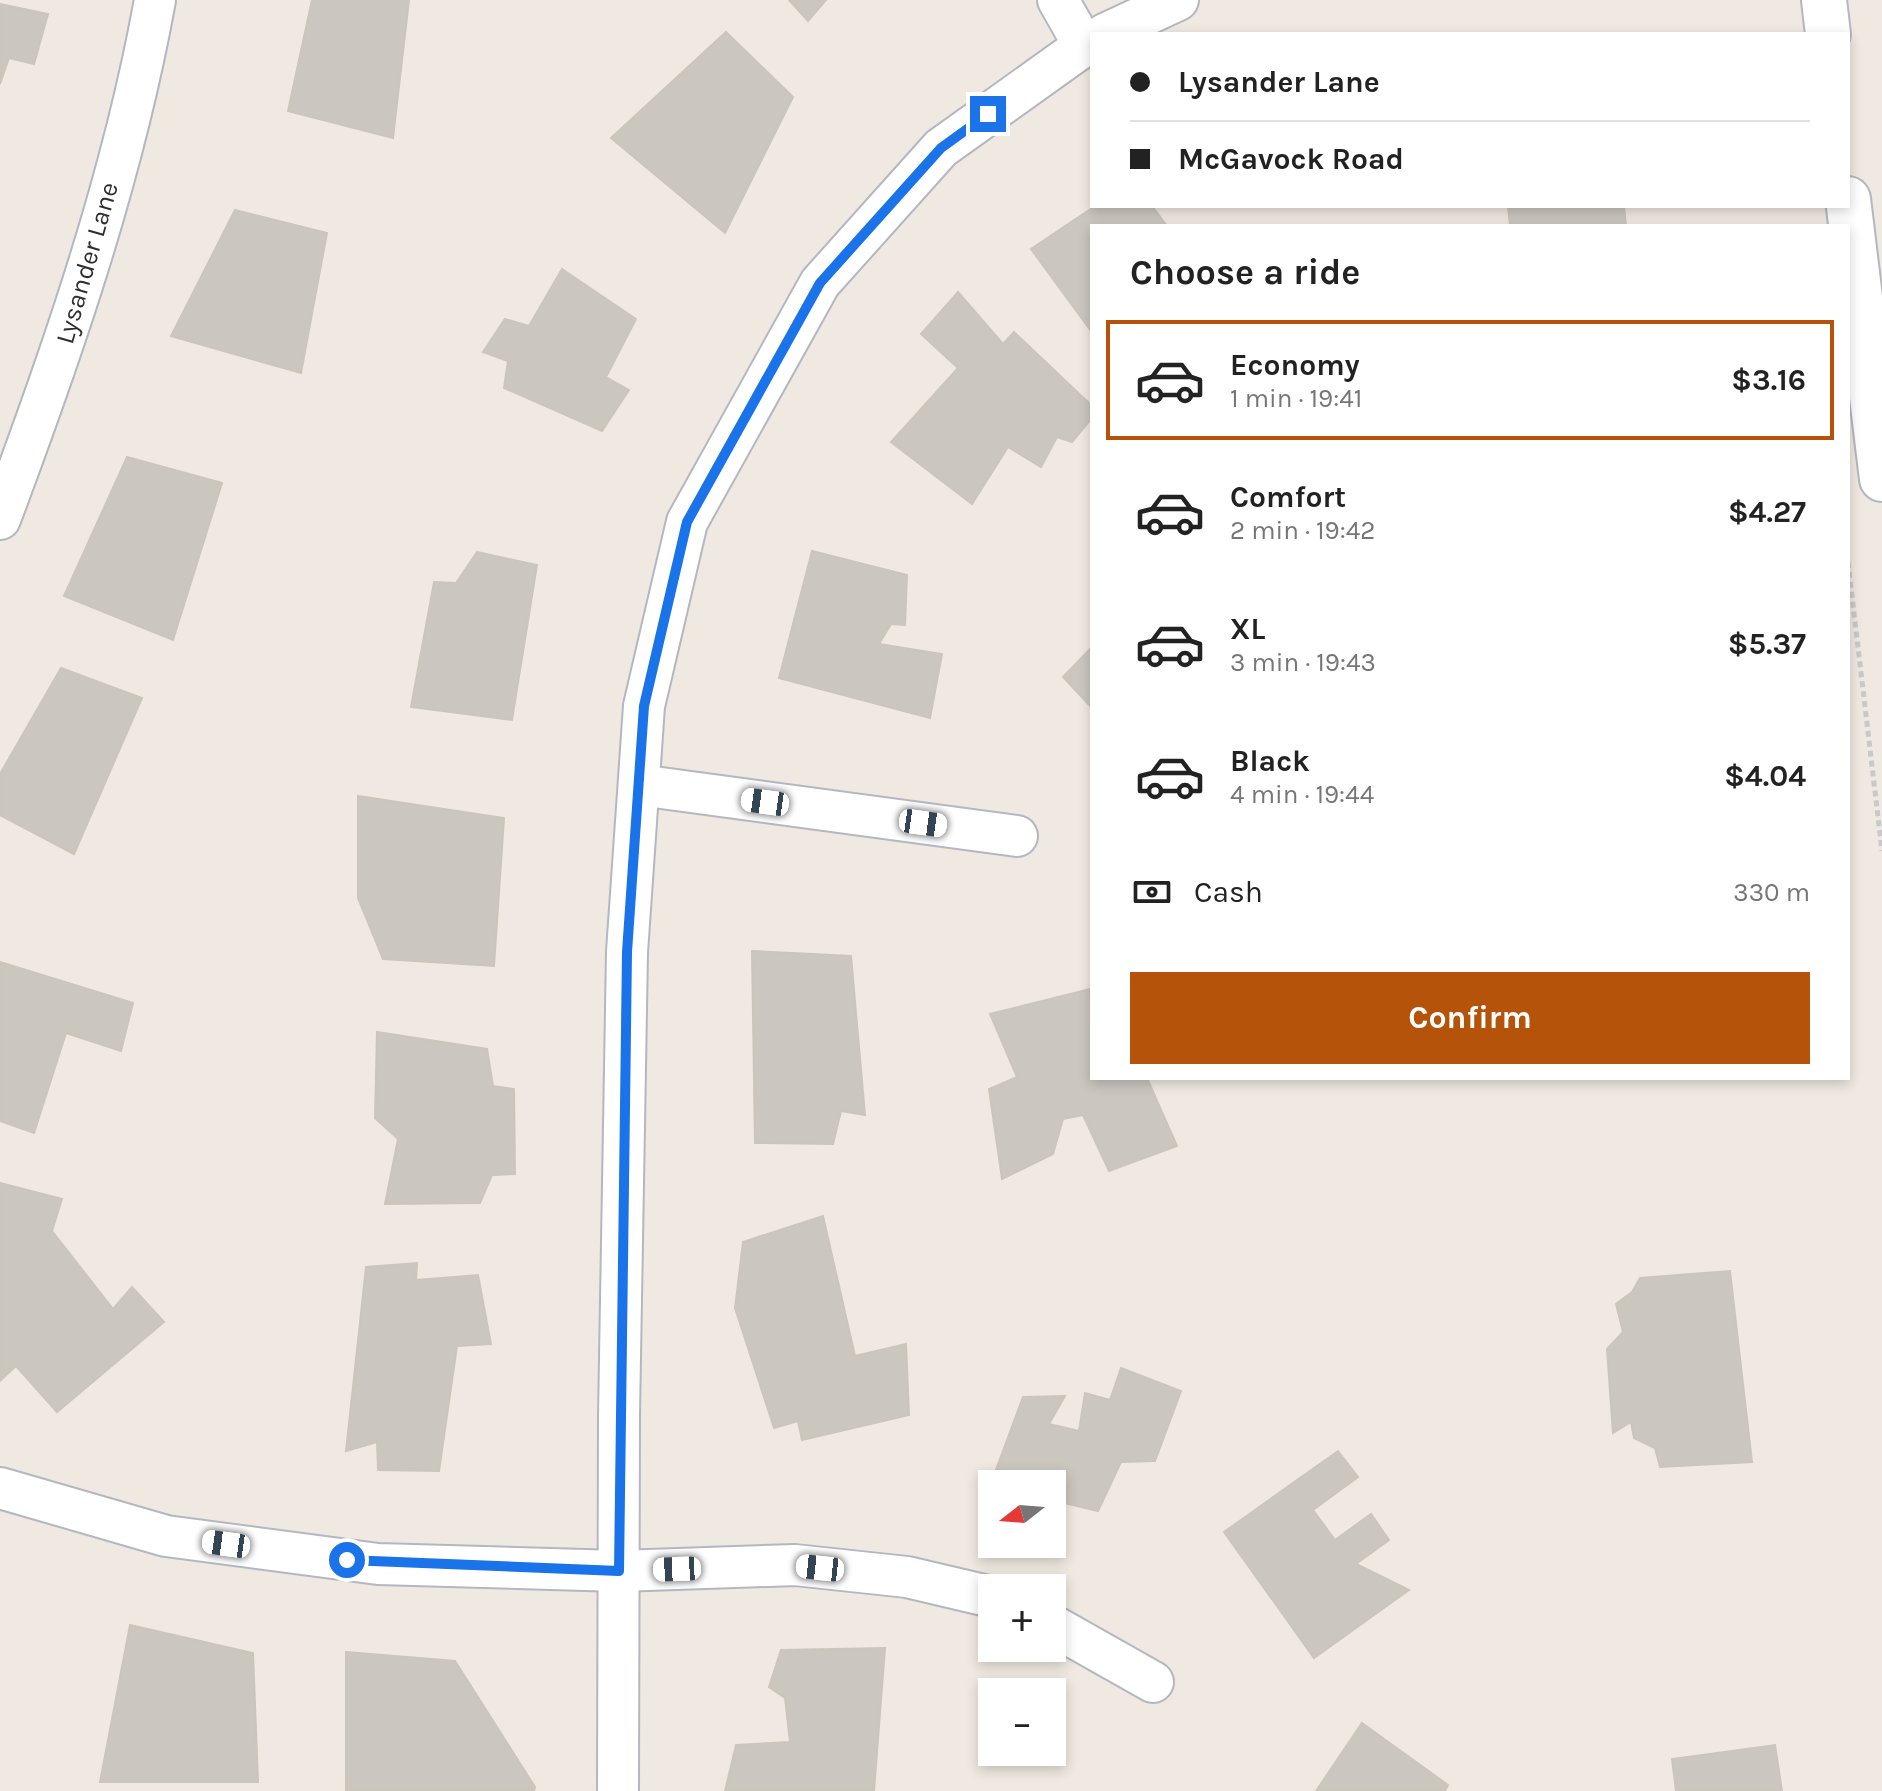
<!DOCTYPE html>
<meta charset="utf-8">
<style>
:root{--surface:#fff;--page:#f6f6f6;--text:#222;--muted:#767676;--line:#e0e0e0;--accent:#b45309}
body{margin:0;font-family:Karla,sans-serif;background:var(--page);color:var(--text);height:100vh;display:flex;flex-direction:column;font-size:30px;white-space:nowrap}
*{box-sizing:border-box;margin:0}
p{font-size:26px;color:var(--muted)}
.icon{flex:none;width:44px;height:44px;fill:none;stroke:currentColor;stroke-width:2;stroke-linecap:round;stroke-linejoin:round}
.map{position:relative;flex:1;overflow:hidden}
.side{position:absolute;left:1090px;top:224px;width:760px;height:856px;display:flex;flex-direction:column;background:var(--surface);border-radius:0px;box-shadow:0 4px 12px #0003}
.side>*{flex:none}
.top-card{position:absolute;left:1090px;top:32px;width:760px;height:176px;border-radius:0px;box-shadow:0 4px 12px #0003;display:grid;align-content:center;height:176px;padding:0 40px;background:var(--surface)}
.needle{width:52px;rotate:253deg}
.controls{position:absolute;left:978px;top:1470px;display:grid;gap:16px}
.controls a{display:grid;place-items:center;width:88px;height:88px;border-radius:0px;background:var(--surface);box-shadow:0 4px 12px #0003;font-size:40px}
.end{position:absolute;width:36px;height:36px;margin:-18px;border:10px solid #1a73e8;background:#fff;box-shadow:0 0 0 4px #fff}
.from{border-radius:50%}
.car{position:absolute;width:24px;height:48px;margin:-24px -12px;border-radius:10px;box-shadow:0 0 6px 2px #0007;background:linear-gradient(#fff 24%,#345 0 40%,#fff 0 76%,#345 0 86%,#fff 0)}
.top-card b{display:flex;align-items:center;gap:28px;height:76px;font-size:30px}
.top-card b+b{border-top:2px solid var(--line)}
.top-card i{width:20px;height:20px;background:var(--text)}
ul{padding:0;list-style:none}
li{display:flex;align-items:center;gap:24px;height:120px;margin:0 16px 12px;padding:0 24px;border:4px solid transparent;border-radius:0px}
li div{flex:1}
li b{display:block;font-size:30px}
li em{font-style:normal;font-weight:700}
li.current{border-color:var(--accent)}
li>.icon{width:72px;height:72px;stroke-width:1.5}
h2{padding:0 40px;font-size:36px;line-height:96px}
.pay{display:flex;align-items:center;gap:20px;height:88px;padding:0 40px;font-size:30px}
.pay p{margin-inline-start:auto}
.action{display:flex;gap:16px;margin-top:auto;padding:16px 40px}
.action a{flex:1;height:92px;border-radius:0px;background:var(--accent);color:#fff;font-size:32px;font-weight:700;line-height:92px;text-align:center}
.map>svg:first-child{display:block}
.building{fill:#cbc7bf;stroke:#cbc5ba;stroke-width:2}
.lines{fill:none;stroke-linecap:round;stroke-linejoin:round}
.street-casing{stroke:#b4b7c1;stroke-width:44}
.secondary-casing{stroke:#b4b7c1;stroke-width:48}
.path{stroke:#c9c9c9;stroke-width:5;stroke-dasharray:6 4;stroke-linecap:butt}
.street{stroke:#fff;stroke-width:40}
.secondary{stroke:#fff;stroke-width:44}
.route{stroke:#1a73e8;stroke-width:10}
.labels{text-anchor:middle;dominant-baseline:central;stroke-width:7;stroke-linejoin:round;paint-order:stroke}
.street-label{font-size:26px;fill:#2e2e2e;stroke:#fff}
</style>
<div class="map">
<svg width="1882" height="1791" viewBox="0 0 1882 1791">
<rect width="100%" height="100%" fill="#efe9e1"/>
<!-- building -->
<g class="building">
<path d="M312 0H409L393 138 288 111Z"/>
<path d="M789 0H826L808 21Z"/>
<path d="M0 4 48 14 34 64 9 58 0 84Z"/>
<path d="M726 32 793 97 725 233 611 138Z"/>
<path d="M1152 206 1167 226H1092L1091 331 1031 249 1095 206Z"/>
<path d="M1508 206H1624L1626 226H1510Z"/>
<path d="M235 210 327 233 301 373 171 336Z"/>
<path d="M562 269 636 319 606 377 629 390 602 431 504 388 508 361 483 352 505 319 529 326Z"/>
<path d="M958 292 1003 344 1014 332 1092 406V418L1072 442 1057 437 1041 467 1008 447 972 504 891 442 958 368 921 334Z"/>
<path d="M127 457 222 483 173 640 64 596Z"/>
<path d="M812 551 907 575 905 625 891 624 879 644 942 654 930 718 779 678Z"/>
<path d="M477 552 537 565 512 720 411 707 434 582 456 583Z"/>
<path d="M1092 647V708L1063 677Z"/>
<path d="M61 668 142 698 74 854 0 815V774Z"/>
<path d="M358 796 504 818 494 966 383 959 358 898Z"/>
<path d="M752 951 851 956 865 1115 841 1111 833 1144 755 1143Z"/>
<path d="M0 962 133 1003 121 1051 66 1033 34 1133 0 1121Z"/>
<path d="M1090 989 1092 1078H1147L1177 1146 1109 1171 1083 1115 1063 1119 1053 1154 1002 1179 989 1089 1017 1077 990 1014Z"/>
<path d="M377 1032 487 1049 493 1086 514 1089 515 1174 492 1175 480 1203 385 1204 398 1139 375 1118Z"/>
<path d="M0 1183 62 1199 52 1231 113 1309 132 1287 164 1322 57 1412 16 1366 0 1381Z"/>
<path d="M823 1216 855 1356 906 1344 909 1415 802 1440 798 1421 774 1428 735 1308 743 1242Z"/>
<path d="M417 1263 416 1280 478 1275 491 1344 457 1346 439 1471 378 1470 377 1442 346 1451 366 1267Z"/>
<path d="M1730 1271 1752 1462 1660 1467 1655 1448 1634 1438 1631 1422 1613 1433 1607 1349 1623 1332 1616 1304 1632 1292 1640 1278Z"/>
<path d="M1121 1368 1181 1391 1155 1461 1121 1462 1098 1511 1052 1500V1484L990 1486 1023 1397 1065 1396 1049 1424 1079 1431 1085 1393 1110 1400Z"/>
<path d="M1338 1451 1358 1477 1313 1510 1335 1540 1371 1514 1389 1540 1356 1564 1409 1590 1314 1658 1224 1532Z"/>
<path d="M130 1625 253 1653 258 1782H100Z"/>
<path d="M885 1648 874 1791H725L736 1745 790 1742 785 1698 769 1687 781 1650Z"/>
<path d="M346 1652 455 1661 535 1787 534 1791H346Z"/>
<path d="M1362 1723 1448 1785 1445 1791H1316Z"/>
<path d="M1775 1745 1782 1791H1676L1672 1759Z"/>
</g>
<g class="lines">
<!-- street casing -->
<g class="street-casing">
<g id="street">
<path d="M1058 0 1083 44"/>
<path d="M1105 34 1178 0"/>
<path d="M0 519C63 351 123 177 155 0"/>
<path d="M639 785 1017 836"/>
<path d="M0 1488 166 1536 378 1564 619 1571 795 1565 907 1577 992 1597"/>
<path d="M1052 1625 1153 1682"/>
<path d="M618 1791 619 1415 627 952 644 706 687 522 820 283 941 148 1092 40"/>
</g>
</g>
<!-- secondary casing -->
<g class="secondary-casing">
<g id="secondary">
<path d="M1824 0 1828 34"/>
<path d="M1848 199 1882 479"/>
</g>
</g>
<!-- path -->
<path class="path" d="M1848 562 1882 851"/>
<!-- street -->
<use href="#street" class="street"/>
<!-- secondary -->
<use href="#secondary" class="secondary"/>
</g>
<g class="lines">
<!-- route -->
<path class="route" d="M347 1560 619 1571 627 952 644 706 687 522 820 283 941 148 988 114"/>
</g>
<g class="labels">
<!-- street labels -->
<g class="street-label">
<text transform="translate(87 263) rotate(-74)">Lysander Lane</text>
</g>
</g>
</svg>
<div class="controls">
<a><svg class="needle" viewBox="-14 -14 28 28"><path d="M0-13l5 13h-10z" fill="#e53935"/><path d="M0 13l5-13h-10z" fill="#767676"/></svg></a>
<a>+</a>
<a>−</a>
</div>
<i class="end from" style="left:347px;top:1560px"></i>
<i class="end" style="left:988px;top:114px"></i>
<i class="car" style="left:765px;top:802px;rotate:278deg"></i>
<i class="car" style="left:923px;top:823px;rotate:98deg"></i>
<i class="car" style="left:226px;top:1544px;rotate:278deg"></i>
<i class="car" style="left:820px;top:1568px;rotate:276deg"></i>
<i class="car" style="left:677px;top:1569px;rotate:268deg"></i>
<div class="top-card">
<b><i class="from"></i>Lysander Lane</b>
<b><i></i>McGavock Road</b>
</div>
<section class="side">
<h2>Choose a ride</h2>
<ul>
<li class="current"><svg class="icon" aria-label="car" viewBox="0 0 24 24"><path d="M5 17H2v-5l4-1 3-4h7l3 4 3 1v5h-3M9 17h6M6 11h13"/><circle cx="7" cy="17" r="2"/><circle cx="17" cy="17" r="2"/></svg><div><b>Economy</b><p>1 min · 19:41</p></div><em>$3.16</em></li>
<li><svg class="icon" aria-label="car" viewBox="0 0 24 24"><path d="M5 17H2v-5l4-1 3-4h7l3 4 3 1v5h-3M9 17h6M6 11h13"/><circle cx="7" cy="17" r="2"/><circle cx="17" cy="17" r="2"/></svg><div><b>Comfort</b><p>2 min · 19:42</p></div><em>$4.27</em></li>
<li><svg class="icon" aria-label="car" viewBox="0 0 24 24"><path d="M5 17H2v-5l4-1 3-4h7l3 4 3 1v5h-3M9 17h6M6 11h13"/><circle cx="7" cy="17" r="2"/><circle cx="17" cy="17" r="2"/></svg><div><b>XL</b><p>3 min · 19:43</p></div><em>$5.37</em></li>
<li><svg class="icon" aria-label="car" viewBox="0 0 24 24"><path d="M5 17H2v-5l4-1 3-4h7l3 4 3 1v5h-3M9 17h6M6 11h13"/><circle cx="7" cy="17" r="2"/><circle cx="17" cy="17" r="2"/></svg><div><b>Black</b><p>4 min · 19:44</p></div><em>$4.04</em></li>
</ul>
<div class="pay"><svg class="icon" aria-label="cash" viewBox="0 0 24 24"><path d="M3 7h18v10H3z"/><circle cx="12" cy="12" r="2"/></svg>Cash<p>330 m</p></div>
<div class="action"><a>Confirm</a></div>
</section>
</div>
